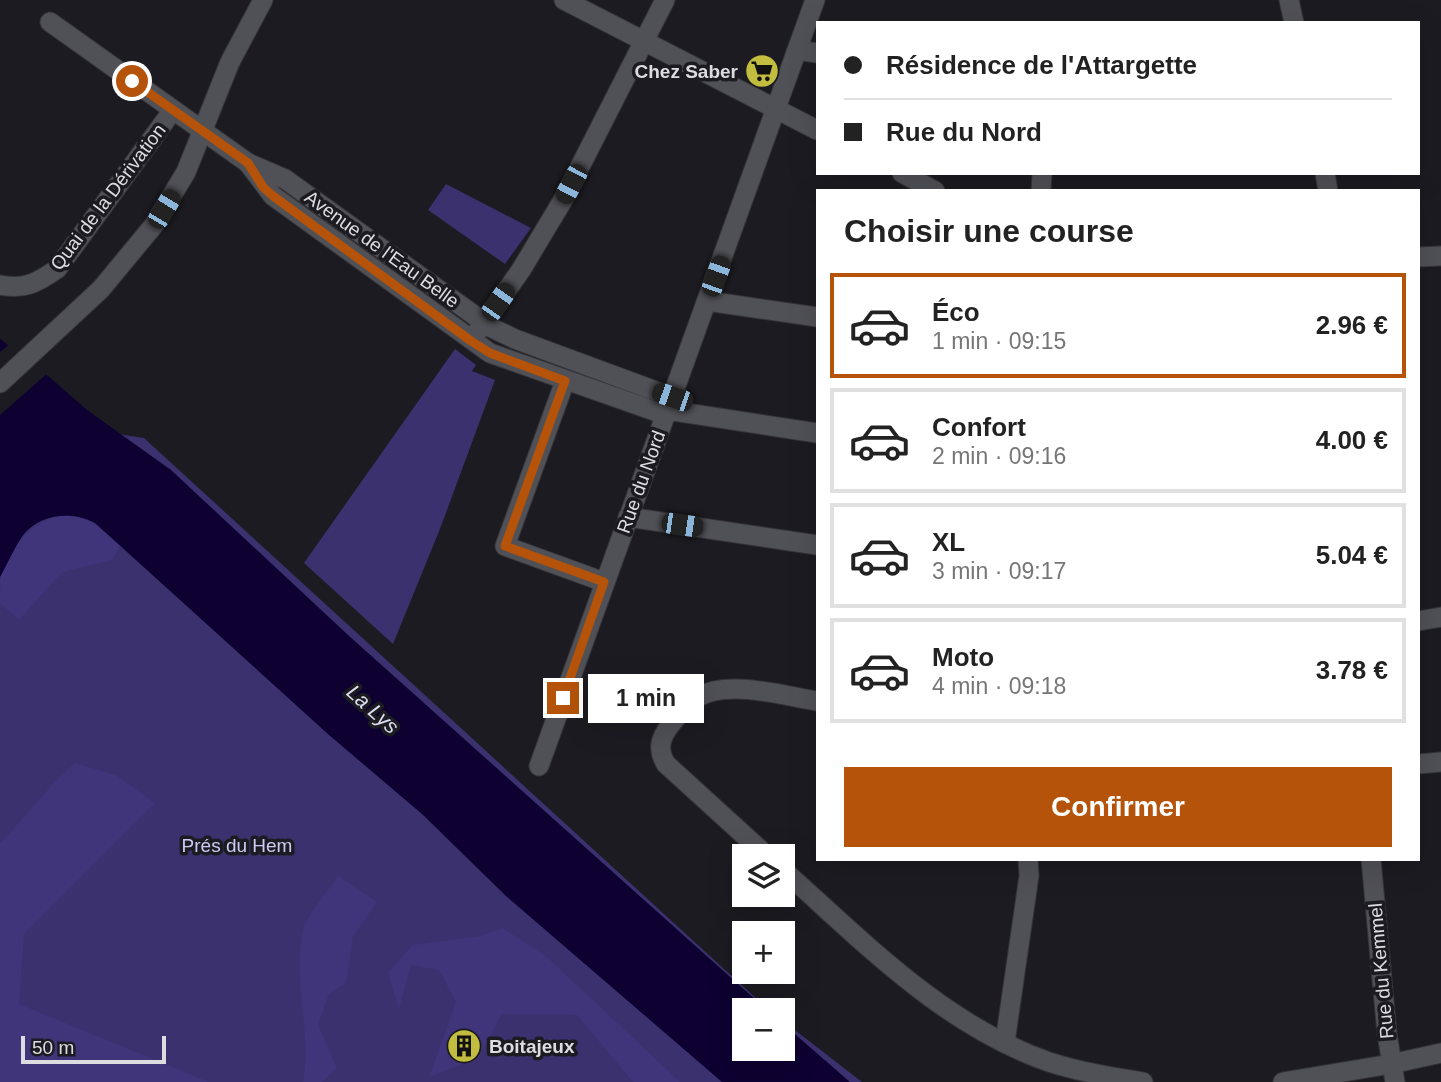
<!DOCTYPE html>
<html lang="fr">
<meta charset="utf-8">
<style>
:root{--surface:#fff;--page:#f2f2f2;--text:#222;--muted:#767676;--line:#e0e0e0;--accent:#b45309}
body{margin:0;font-family:Arial,sans-serif;background:var(--page);color:var(--text);height:100vh;display:flex;flex-direction:column;font-size:26px;white-space:nowrap}
*{box-sizing:border-box;margin:0}
p{font-size:23px;color:var(--muted)}
.icon{flex:none;width:38px;height:38px;fill:none;stroke:currentColor;stroke-width:2;stroke-linecap:round;stroke-linejoin:round}
.map{position:relative;flex:1;overflow:hidden}
.drawer{position:absolute;left:816px;top:189px;width:604px;height:672px;display:flex;flex-direction:column;background:var(--surface);border-radius:0px;box-shadow:0 7px 28px #0002}
.drawer>*{flex:none}
.top-card{position:absolute;left:816px;top:21px;width:604px;height:154px;border-radius:0px;box-shadow:0 7px 28px #0002;display:grid;align-content:center;height:154px;padding:0 28px;background:var(--surface)}
.tools{position:absolute;left:732px;top:844px;display:grid;gap:14px}
.tools a{display:grid;place-items:center;width:63px;height:63px;border-radius:0px;background:var(--surface);box-shadow:0 7px 28px #0002;font-size:35px}
.scale{position:absolute;left:21px;bottom:18px;width:145px;box-sizing:border-box;padding-left:7px;border:4px solid #dddde1;border-top:0;font-size:19px;line-height:24px;white-space:nowrap;color:#dddde1;-webkit-text-stroke:5px #1b1b21;paint-order:stroke}
.end{position:absolute;width:32px;height:32px;margin:-16px;border:9px solid #b45309;background:#fff;box-shadow:0 0 0 4px #fff}
.from{border-radius:50%}
.bubble{position:absolute;height:49px;border-radius:0px;background:var(--surface);box-shadow:0 7px 28px #0002;font-size:23px;font-weight:700;line-height:49px;text-align:center}
.car{position:absolute;width:21px;height:42px;margin:-21px -10px;border-radius:9px;box-shadow:0 0 5px 2px #0007;background:linear-gradient(#222 24%,#8ab4d8 0 40%,#222 0 76%,#8ab4d8 0 86%,#222 0)}
.top-card b{display:flex;align-items:center;gap:24px;height:66px;font-size:26px}
.top-card b+b{border-top:2px solid var(--line)}
.top-card i{width:18px;height:18px;background:var(--text)}
ul{padding:0;list-style:none}
li{display:flex;align-items:center;gap:21px;height:105px;margin:0 14px 10px;padding:0 14px;border:4px solid var(--line);border-radius:0px}
li div{flex:1}
li b{display:block;font-size:26px}
li em{font-style:normal;font-weight:700}
li.current{border-color:var(--accent)}
li>.icon{width:63px;height:63px;stroke-width:1.5}
h2{padding:0 28px;font-size:32px;line-height:84px}
.action{display:flex;gap:14px;margin-top:auto;padding:14px 28px}
.action a{flex:1;height:80px;border-radius:0px;background:var(--accent);color:#fff;font-size:28px;font-weight:700;line-height:80px;text-align:center}
.map>svg:first-child{display:block}
.green{fill:#3b316e}
.forest{fill:#40347a}
.water{fill:#0e0031}
.pier{fill:#1b1b21}
.lines{fill:none;stroke-linecap:round;stroke-linejoin:round}
.minor-casing{stroke:#353539;stroke-width:21}
.minor{stroke:#505057;stroke-width:19}
.route{stroke:#b45309;stroke-width:9}
.labels{text-anchor:middle;dominant-baseline:central;stroke-width:7;stroke-linejoin:round;paint-order:stroke}
.poi-label{font-size:19px;font-weight:bold;fill:#dddde1;stroke:#1b1b21;text-anchor:end}
.street-label{font-size:19px;fill:#dddde1;stroke:#1b1b21}
.park-label{font-size:19px;fill:#cdcbf5;stroke:#1b1b21}
.water-label{font-size:21px;font-style:italic;fill:#ddddf2;stroke:#1b1b21}
</style>
<div class="map">
<svg width="1441" height="1082" viewBox="0 0 1441 1082">
<rect width="100%" height="100%" fill="#1b1b21"/>
<!-- green -->
<g class="green">
<path d="M446 184 531 228 505 264 428 210Z"/>
<path d="M455 349 476 365 472 371 495 380 440 529 393 644 304 563Z"/>
<path d="M0 430H93L144 438 769 1010H744V1048H782V1020L862 1082H0Z"/>
</g>
<!-- forest -->
<g class="forest">
<path d="M67 515C91 516 103 531 120 546L112 560 62 572 19 620 0 603C0 595 0 583 1 575 12 545 33 518 67 515Z"/>
<path d="M75 763 116 775 155 803 24 934 19 1004 209 1082H0V844L53 784Z"/>
<path d="M338 876 377 902 353 936 346 983 329 994 318 1025 337 1068 322 1082H303C312 1033 292 981 303 931 306 916 329 890 338 876Z"/>
<path d="M503 928 547 957 680 1082H633L577 1015 502 1014 478 1058 429 1077 456 1002 439 970 411 965 399 1009 388 973 413 945 480 936Z"/>
</g>
<!-- water -->
<path class="water" d="M0 339 40 369 87 410 171 470 348 635 767 1010H744V1048H782V1023L850 1082H722L507 897 422 814 329 735 95 523C74 511 41 513 24 534 15 546 8 563 0 577Z"/>
<!-- pier -->
<path class="pier" d="M11 343 49 372 0 415V352Z"/>
<g class="lines">
<!-- minor casing -->
<g class="minor-casing">
<g id="minor">
<path d="M564 0 817 130"/>
<path d="M1289 0 1294 23"/>
<path d="M50 22 248 163 285 179 492 328 515 339 672 397"/>
<path d="M797 50 817 53"/>
<path d="M248 163 273 196 490 353 666 415"/>
<path d="M902 173 935 191"/>
<path d="M1325 173 1328 191"/>
<path d="M1041 191 1042 173"/>
<path d="M1418 257 1441 256"/>
<path d="M0 285C24 290 37 283 57 269L173 110"/>
<path d="M707 301 817 317"/>
<path d="M478 331 521 270 563 200 665 0"/>
<path d="M565 381 505 546 604 582"/>
<path d="M0 383 101 289 154 225 186 172 230 62 263 0"/>
<path d="M667 410 817 433"/>
<path d="M628 517 817 545"/>
<path d="M1418 621 1441 617"/>
<path d="M1418 764 1441 762"/>
<path d="M539 766 815 0"/>
<path d="M767 856 666 764C657 749 660 738 671 724 679 714 687 703 698 697 728 679 784 696 817 701"/>
<path d="M1371 859 1387 1034 1395 1082"/>
<path d="M782 869C864 942 943 1025 1049 1062 1080 1072 1111 1077 1143 1082"/>
<path d="M1005 1042 1029 876 1028 859"/>
<path d="M1283 1082 1391 1064 1441 1053"/>
</g>
</g>
<!-- minor -->
<use href="#minor" class="minor"/>
</g>
<g class="lines">
<!-- route -->
<path class="route" d="M132 81 248 163 263 187 273 196 471 341 490 353 565 381 505 546 604 582 563 698"/>
</g>
<!-- icons -->
<defs>
<g id="supermarket-disc" transform="scale(1.75)"><circle r="9.5" fill="#c2bd3f" stroke="#1b1b21"/><path d="M-6-5.5h2.5l.6 2H6L4.5 2H-2.5L-4.4-4H-6ZM-1.5 3.2a1.3 1.3 0 1 0 .1 0ZM3 3.2a1.3 1.3 0 1 0 .1 0Z" fill="#111"/></g>
<g id="building-disc" transform="scale(1.75)"><circle r="9.5" fill="#c2bd3f" stroke="#1b1b21"/><path d="M-4-6H4V6H1V3H-1V6H-4ZM-2.5-4.3h1.7v1.8h-1.7ZM.8-4.3h1.7v1.8H.8ZM-2.5-1h1.7V.8h-1.7ZM.8-1h1.7V.8H.8Z" fill="#111"/></g>
</defs>
<g fill-rule="evenodd">
<use href="#supermarket-disc" x="762" y="71"/>
<use href="#building-disc" x="464" y="1046"/>
</g>
<g class="labels">
<!-- poi labels -->
<g class="poi-label">
<text x="738" y="71">Chez Saber</text>
<text x="489" y="1046" text-anchor="start">Boitajeux</text>
</g>
<!-- street labels -->
<g class="street-label">
<text transform="translate(108 197) rotate(-53)">Quai de la Dérivation</text>
<text transform="translate(382 249) rotate(36)">Avenue de l'Eau Belle</text>
<text transform="translate(641 482) rotate(-70)">Rue du Nord</text>
<text transform="translate(1381 971) rotate(-95)">Rue du Kemmel</text>
</g>
<!-- park labels -->
<g class="park-label">
<text x="237" y="845">Prés du Hem</text>
</g>
<!-- water labels -->
<g class="water-label">
<text transform="translate(373 709) rotate(42)">La Lys</text>
</g>
</g>
</svg>
<div class="tools">
<a><svg class="icon" aria-label="layers" viewBox="0 0 24 24"><path d="M12 4l9 5-9 5-9-5zM3 14l9 5 9-5"/></svg></a>
<a>+</a>
<a>−</a>
</div>
<div class="scale">50 m</div>
<i class="end from" style="left:132px;top:81px"></i>
<i class="end" style="left:563px;top:698px"></i>
<div class="bubble" style="left:588px;top:674px;width:116px">1 min</div>
<i class="car" style="left:571px;top:184px;rotate:208deg"></i>
<i class="car" style="left:164px;top:209px;rotate:31deg"></i>
<i class="car" style="left:716px;top:276px;rotate:20deg"></i>
<i class="car" style="left:498px;top:302px;rotate:35deg"></i>
<i class="car" style="left:672px;top:397px;rotate:289deg"></i>
<i class="car" style="left:682px;top:525px;rotate:98deg"></i>
<div class="top-card">
<b><i class="from"></i>Résidence de l'Attargette</b>
<b><i></i>Rue du Nord</b>
</div>
<section class="drawer">
<h2>Choisir une course</h2>
<ul>
<li class="current"><svg class="icon" aria-label="car" viewBox="0 0 24 24"><path d="M5 17H2v-5l4-1 3-4h7l3 4 3 1v5h-3M9 17h6M6 11h13"/><circle cx="7" cy="17" r="2"/><circle cx="17" cy="17" r="2"/></svg><div><b>Éco</b><p>1 min · 09:15</p></div><em>2.96 €</em></li>
<li><svg class="icon" aria-label="car" viewBox="0 0 24 24"><path d="M5 17H2v-5l4-1 3-4h7l3 4 3 1v5h-3M9 17h6M6 11h13"/><circle cx="7" cy="17" r="2"/><circle cx="17" cy="17" r="2"/></svg><div><b>Confort</b><p>2 min · 09:16</p></div><em>4.00 €</em></li>
<li><svg class="icon" aria-label="car" viewBox="0 0 24 24"><path d="M5 17H2v-5l4-1 3-4h7l3 4 3 1v5h-3M9 17h6M6 11h13"/><circle cx="7" cy="17" r="2"/><circle cx="17" cy="17" r="2"/></svg><div><b>XL</b><p>3 min · 09:17</p></div><em>5.04 €</em></li>
<li><svg class="icon" aria-label="car" viewBox="0 0 24 24"><path d="M5 17H2v-5l4-1 3-4h7l3 4 3 1v5h-3M9 17h6M6 11h13"/><circle cx="7" cy="17" r="2"/><circle cx="17" cy="17" r="2"/></svg><div><b>Moto</b><p>4 min · 09:18</p></div><em>3.78 €</em></li>
</ul>
<div class="action"><a>Confirmer</a></div>
</section>
</div>
